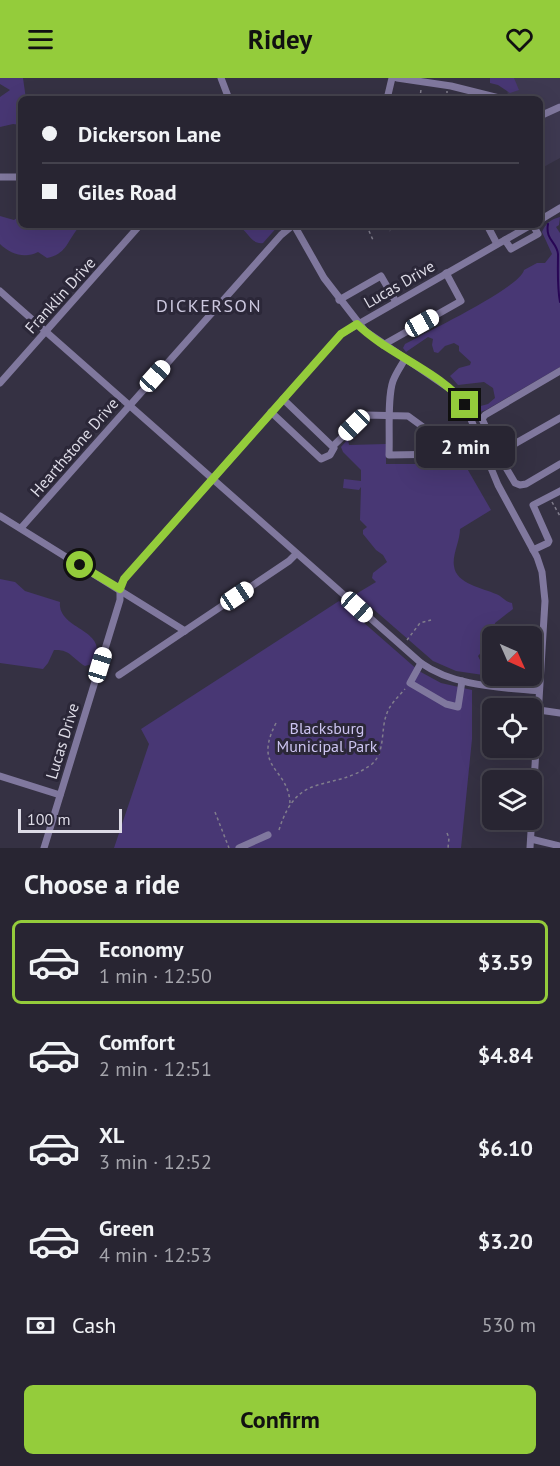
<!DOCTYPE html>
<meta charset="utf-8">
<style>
:root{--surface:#282532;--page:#302d3a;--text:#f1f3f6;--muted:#a5a5ac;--line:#44424d;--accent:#94cc3b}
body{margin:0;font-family:"PT Sans",sans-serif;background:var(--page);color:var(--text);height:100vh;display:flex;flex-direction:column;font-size:22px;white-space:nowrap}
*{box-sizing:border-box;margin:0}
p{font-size:20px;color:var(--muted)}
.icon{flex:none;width:33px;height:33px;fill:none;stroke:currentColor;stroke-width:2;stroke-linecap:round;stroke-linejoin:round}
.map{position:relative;height:770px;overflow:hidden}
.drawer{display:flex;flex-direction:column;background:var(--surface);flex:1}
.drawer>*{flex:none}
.guide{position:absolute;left:18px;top:18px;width:525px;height:132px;border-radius:9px;box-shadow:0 6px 24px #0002,0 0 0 2px var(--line);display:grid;align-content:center;height:132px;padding:0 24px;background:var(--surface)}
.needle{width:39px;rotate:135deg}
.controls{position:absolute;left:482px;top:548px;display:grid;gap:12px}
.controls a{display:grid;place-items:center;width:60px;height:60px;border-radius:9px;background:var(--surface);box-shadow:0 6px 24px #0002,0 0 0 2px var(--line);font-size:30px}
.scale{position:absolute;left:18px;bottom:15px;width:104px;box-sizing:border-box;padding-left:6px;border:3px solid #dddbe6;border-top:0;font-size:16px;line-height:21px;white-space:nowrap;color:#dddbe6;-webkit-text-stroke:4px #2b2738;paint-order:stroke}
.end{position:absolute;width:27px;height:27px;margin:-14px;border:8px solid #94cc3b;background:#111;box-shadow:0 0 0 3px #111}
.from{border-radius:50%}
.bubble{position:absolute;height:42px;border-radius:9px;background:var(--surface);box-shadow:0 6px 24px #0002,0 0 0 2px var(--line);font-size:20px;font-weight:700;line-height:42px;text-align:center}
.car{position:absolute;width:18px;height:36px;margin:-18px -9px;border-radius:8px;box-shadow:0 0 4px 2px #0007;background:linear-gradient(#fff 24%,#345 0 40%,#fff 0 76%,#345 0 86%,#fff 0)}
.guide b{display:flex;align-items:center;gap:21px;height:57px;font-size:22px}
.guide b+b{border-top:2px solid var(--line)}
.guide i{width:15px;height:15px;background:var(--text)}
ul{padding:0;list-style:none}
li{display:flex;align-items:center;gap:18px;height:84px;margin:0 12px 9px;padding:0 12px;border:3px solid transparent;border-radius:9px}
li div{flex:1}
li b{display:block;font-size:22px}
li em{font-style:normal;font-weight:700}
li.active{border-color:var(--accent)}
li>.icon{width:54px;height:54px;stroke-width:1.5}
h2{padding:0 24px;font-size:27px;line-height:72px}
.pay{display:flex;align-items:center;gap:15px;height:66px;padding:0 24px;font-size:22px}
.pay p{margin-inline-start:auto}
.button{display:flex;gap:12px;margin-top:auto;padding:12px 24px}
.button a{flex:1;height:69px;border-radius:9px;background:var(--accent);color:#111;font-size:24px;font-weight:700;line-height:69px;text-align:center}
header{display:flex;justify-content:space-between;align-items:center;height:78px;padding:0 24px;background:var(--accent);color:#111;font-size:27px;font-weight:700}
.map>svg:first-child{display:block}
.built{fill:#3e3951}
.green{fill:#483774}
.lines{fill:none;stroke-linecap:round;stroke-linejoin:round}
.stream{stroke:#280655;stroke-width:2}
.path{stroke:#807d8c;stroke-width:1.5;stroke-dasharray:3 3;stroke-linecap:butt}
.minor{stroke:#80789e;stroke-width:7}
.route{stroke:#94cc3b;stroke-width:8}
.labels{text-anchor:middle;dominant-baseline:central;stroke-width:6;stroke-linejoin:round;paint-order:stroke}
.street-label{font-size:16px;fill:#dddbe6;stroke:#2b2738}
.park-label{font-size:16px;fill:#ccc4f0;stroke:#2b2738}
.neighbourhood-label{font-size:18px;letter-spacing:1.5px;fill:#ccc8df;stroke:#2b2738}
</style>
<header><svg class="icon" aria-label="menu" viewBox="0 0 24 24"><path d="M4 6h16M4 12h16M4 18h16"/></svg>Ridey<svg class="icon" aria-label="heart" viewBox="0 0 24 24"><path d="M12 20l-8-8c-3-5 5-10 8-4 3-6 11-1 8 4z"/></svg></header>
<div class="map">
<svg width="560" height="770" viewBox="0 0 560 770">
<rect width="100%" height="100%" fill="#353143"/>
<!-- built -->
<path class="built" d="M511 0H560V80L540 91V21H508L507 9Z"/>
<!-- green -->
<g class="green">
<path d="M0 0H23L26 21H21V47L13 46 0 49V19L10 12 0 6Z"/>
<path d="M490 0H514L519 12 510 15 498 7 490 5Z"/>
<path d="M21 123V147H77L79 149C67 163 67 176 47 180L38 174C25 181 10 176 0 166V138L14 142 17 140V124Z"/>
<path d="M560 139 559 147 556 149 560 155V289L486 332 477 335 475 332 477 329 488 326 495 320 493 310 484 304 458 307 450 298 459 290 470 287 471 284 459 273V268L454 265 445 268 438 275 434 274 432 267 433 261 428 259 406 274 403 270 405 266C425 255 521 209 524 192L537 185H545L552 176 542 154C545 146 551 141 560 139Z"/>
<path d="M236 147H279L263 165C250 167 248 151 236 147Z"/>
<path d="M348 361 349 367 386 366V386H445L446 380H461L491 432 460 451C460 463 452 477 454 488 456 506 483 510 496 516 502 518 505 524 512 525L513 531 495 545 494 554 505 558H492V573L489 569 485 570 478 578 481 584 491 593 490 598 456 593 433 583 356 516 376 504 372 500 373 495 387 484 383 477 376 472 363 456V452L367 449 360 442 361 409 359 412 343 410 344 401 361 403V392L343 374 341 369Z"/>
<path d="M0 501 15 504 25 513 60 524C57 553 114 551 92 586L85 588C72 580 70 571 54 572L48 585 43 591 0 585Z"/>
<path d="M339 523 419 593 441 605 472 612V661L461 770H114L149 666 141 651Z"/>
</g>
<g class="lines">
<!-- stream -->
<path class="stream" d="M548 146C545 162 557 164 558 176 558 193 557 208 560 224"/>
<!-- path -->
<g class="path">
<path d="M420 21 421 11"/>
<path d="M447 21V13"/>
<path d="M388 147 390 153"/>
<path d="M369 153 373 162"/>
<path d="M552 424 560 438"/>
<path d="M407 562 420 545 431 542"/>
<path d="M276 645C252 692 289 689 290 726"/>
<path d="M215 734 229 770"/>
<path d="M279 752C298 690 332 716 372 686 385 675 381 652 386 638 389 627 398 619 405 611"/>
<path d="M447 755 449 760 448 770"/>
</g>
<!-- minor -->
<g class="minor">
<path d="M221 0 229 21"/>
<path d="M397 0 451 8 499 20"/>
<path d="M387 21 392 0"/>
<path d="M540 38 560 29"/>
<path d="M0 99H21"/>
<path d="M540 142 560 130"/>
<path d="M294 147 324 200 365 253 453 313 465 327 498 407 537 479 542 494 545 523 530 770"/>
<path d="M352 147H361"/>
<path d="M487 147 497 166"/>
<path d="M505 162 511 171 538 156 533 147"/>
<path d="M0 213 421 585C455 609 500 609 539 613"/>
<path d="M339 222 381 198 396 224"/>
<path d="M383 267 461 223 446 195"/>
<path d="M560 293 485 337 482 341 498 376 515 405 520 407 526 406 560 386"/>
<path d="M0 305 140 147"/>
<path d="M271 334 321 381 330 377 334 370 283 321"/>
<path d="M333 368 365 337 408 338 452 370 450 376 389 377C390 357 387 320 393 303 396 295 401 288 405 281"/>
<path d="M488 381 560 340"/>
<path d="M0 438 185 553"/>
<path d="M21 450 281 157 293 147"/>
<path d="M533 472 548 465 549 463 533 427 560 413"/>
<path d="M421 585 410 605 446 626 458 629 462 603"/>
<path d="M119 597 289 483 296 476"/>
<path d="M539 632 560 635"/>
<path d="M0 698 60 717"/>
<path d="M531 761 560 768"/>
<path d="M44 770 120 522V509L124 501 341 256 531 147"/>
<path d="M239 770 268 757"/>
</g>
</g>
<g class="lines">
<!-- route -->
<path class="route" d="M80 487 120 511 124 501 341 256 357 246C387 276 443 295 465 327"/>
</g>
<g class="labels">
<!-- street labels -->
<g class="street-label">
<text transform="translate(399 206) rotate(-30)">Lucas Drive</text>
<text transform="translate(60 217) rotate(-48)">Franklin Drive</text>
<text transform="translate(74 369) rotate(-49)">Hearthstone Drive</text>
<text transform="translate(62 663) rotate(-73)">Lucas Drive</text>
</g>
<!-- park labels -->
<g class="park-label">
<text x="327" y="650">Blacksburg<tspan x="327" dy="18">Municipal Park</tspan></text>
</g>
<!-- neighbourhood labels -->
<g class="neighbourhood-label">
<text x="209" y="227">DICKERSON</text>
</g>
</g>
</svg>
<div class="controls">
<a><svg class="needle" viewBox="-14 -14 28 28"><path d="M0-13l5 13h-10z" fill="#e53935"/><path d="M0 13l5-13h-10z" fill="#a5a5ac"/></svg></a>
<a><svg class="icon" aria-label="locate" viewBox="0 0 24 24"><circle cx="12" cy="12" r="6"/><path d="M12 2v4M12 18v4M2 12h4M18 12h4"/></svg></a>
<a><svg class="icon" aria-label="layers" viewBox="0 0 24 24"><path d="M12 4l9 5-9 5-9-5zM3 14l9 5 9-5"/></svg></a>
</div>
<div class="scale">100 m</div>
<i class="end from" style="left:80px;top:487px"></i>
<i class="end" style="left:465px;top:327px"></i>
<div class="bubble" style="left:416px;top:348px;width:99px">2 min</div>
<i class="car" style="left:422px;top:245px;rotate:61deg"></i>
<i class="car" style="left:155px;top:298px;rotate:42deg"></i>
<i class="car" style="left:354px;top:347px;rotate:226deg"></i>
<i class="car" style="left:237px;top:518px;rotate:56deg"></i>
<i class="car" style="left:357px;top:529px;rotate:132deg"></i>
<i class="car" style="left:100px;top:587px;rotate:17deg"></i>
<div class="guide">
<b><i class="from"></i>Dickerson Lane</b>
<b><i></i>Giles Road</b>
</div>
</div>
<section class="drawer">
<h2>Choose a ride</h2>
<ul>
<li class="active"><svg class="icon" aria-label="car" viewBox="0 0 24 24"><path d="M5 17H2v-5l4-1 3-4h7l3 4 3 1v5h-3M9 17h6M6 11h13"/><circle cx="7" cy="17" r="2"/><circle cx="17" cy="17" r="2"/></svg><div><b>Economy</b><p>1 min · 12:50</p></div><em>$3.59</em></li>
<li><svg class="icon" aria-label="car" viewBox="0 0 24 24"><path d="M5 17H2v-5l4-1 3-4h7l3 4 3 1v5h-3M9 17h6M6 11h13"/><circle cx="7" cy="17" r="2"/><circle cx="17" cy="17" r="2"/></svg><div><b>Comfort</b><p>2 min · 12:51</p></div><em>$4.84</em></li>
<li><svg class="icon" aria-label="car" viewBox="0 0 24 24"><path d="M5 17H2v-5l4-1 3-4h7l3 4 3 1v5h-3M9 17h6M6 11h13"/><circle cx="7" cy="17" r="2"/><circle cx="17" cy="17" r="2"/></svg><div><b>XL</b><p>3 min · 12:52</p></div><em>$6.10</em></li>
<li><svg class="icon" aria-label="car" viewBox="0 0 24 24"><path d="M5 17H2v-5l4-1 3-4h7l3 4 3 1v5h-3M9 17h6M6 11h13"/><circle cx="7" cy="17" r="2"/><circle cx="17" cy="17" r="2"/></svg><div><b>Green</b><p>4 min · 12:53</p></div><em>$3.20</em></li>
</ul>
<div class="pay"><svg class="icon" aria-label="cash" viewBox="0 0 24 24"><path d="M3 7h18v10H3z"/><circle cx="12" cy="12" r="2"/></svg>Cash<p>530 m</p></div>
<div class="button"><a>Confirm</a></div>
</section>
